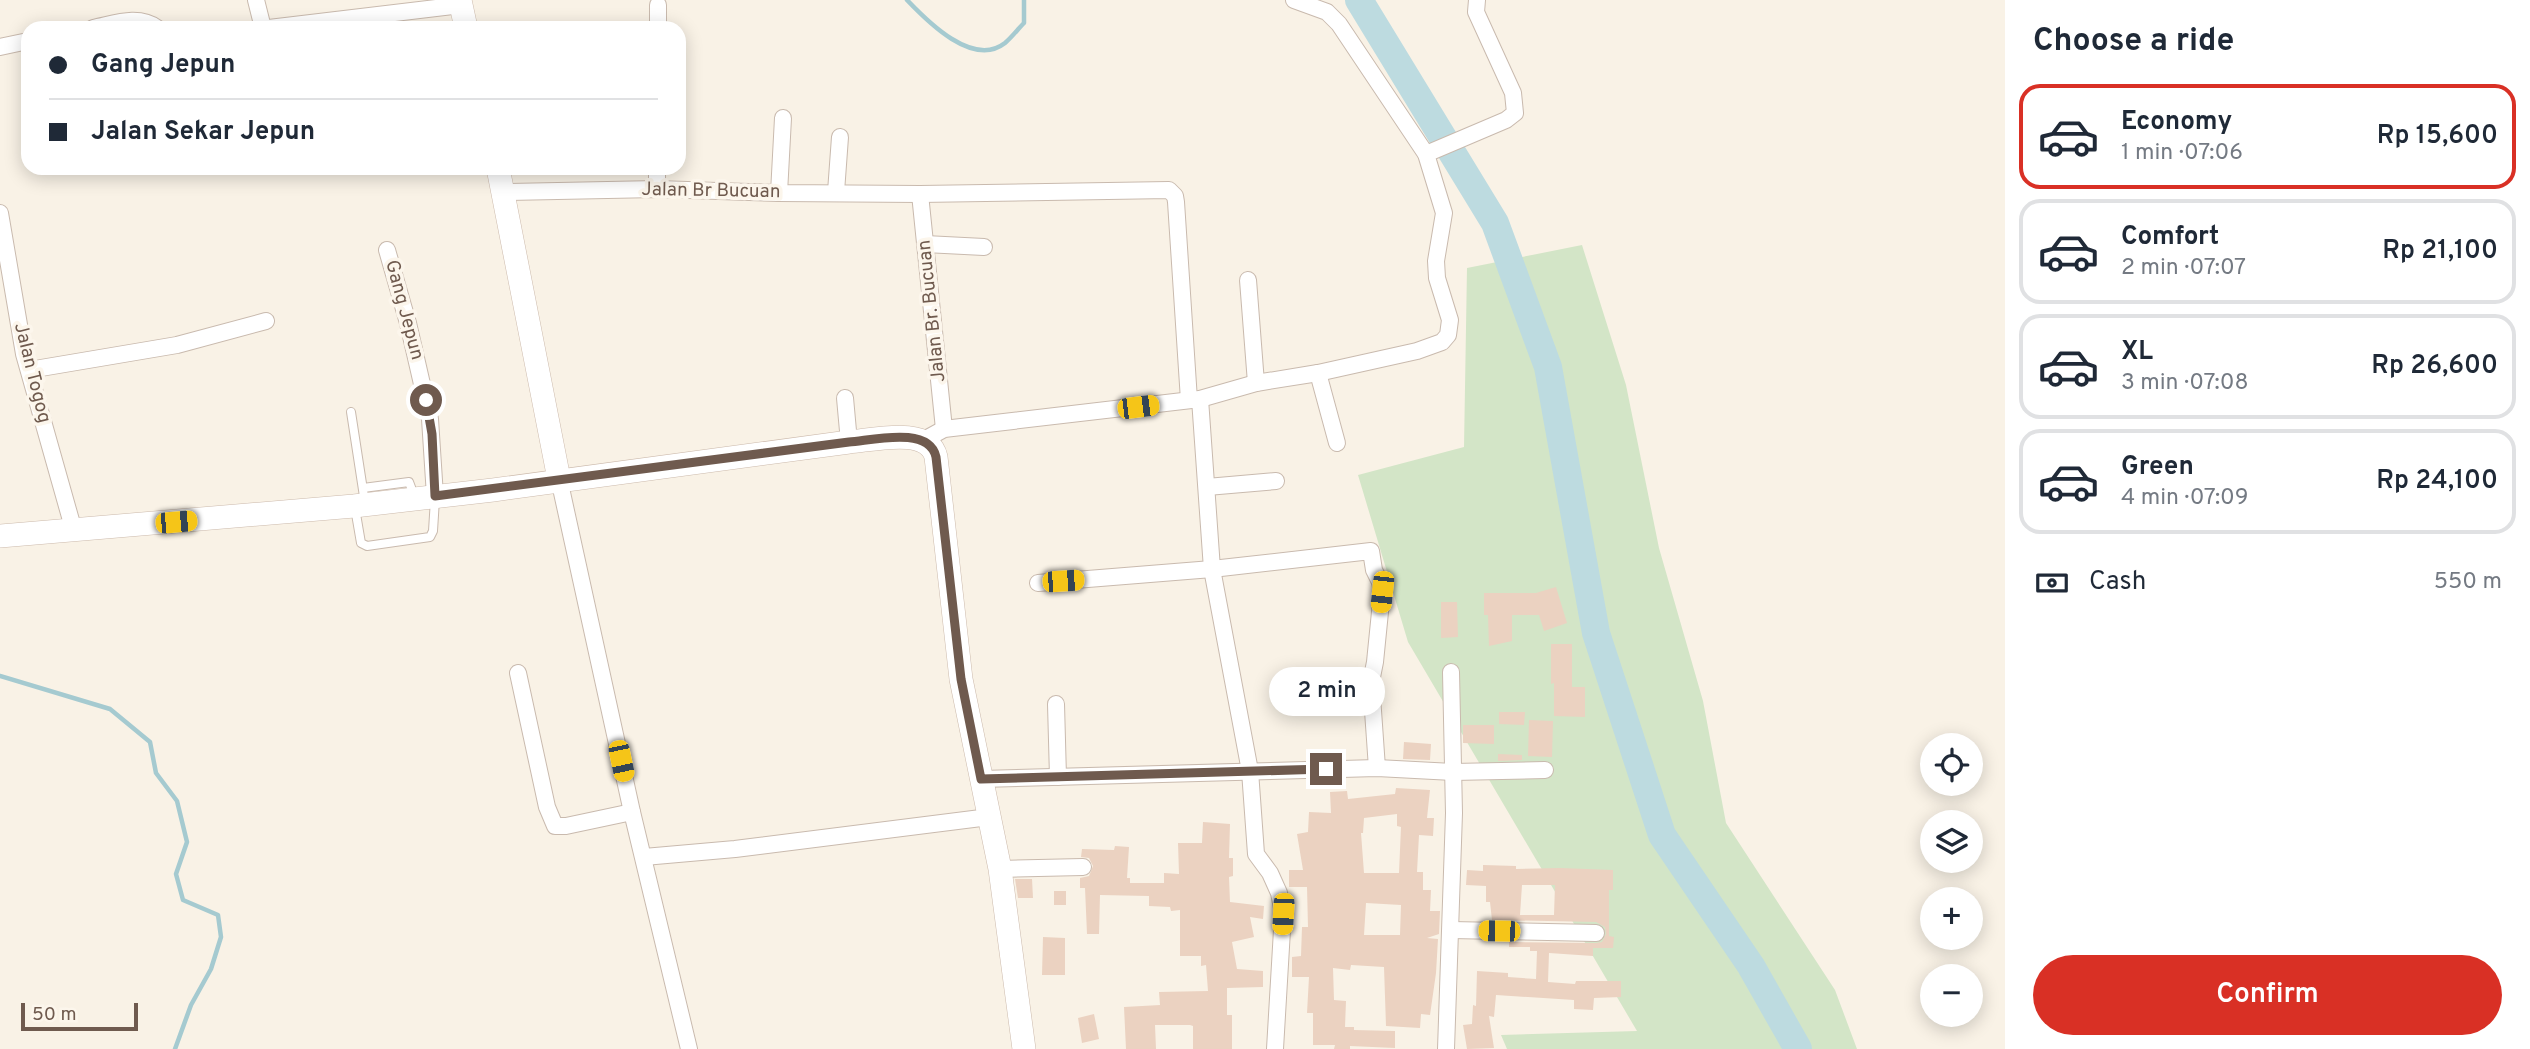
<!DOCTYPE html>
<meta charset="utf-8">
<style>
:root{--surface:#fff;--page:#f2f2f3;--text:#1f2937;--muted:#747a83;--line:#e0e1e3;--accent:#d93025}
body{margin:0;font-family:Overpass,sans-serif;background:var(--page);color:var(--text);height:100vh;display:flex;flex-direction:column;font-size:26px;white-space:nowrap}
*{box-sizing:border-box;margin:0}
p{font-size:23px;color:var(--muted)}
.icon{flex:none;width:38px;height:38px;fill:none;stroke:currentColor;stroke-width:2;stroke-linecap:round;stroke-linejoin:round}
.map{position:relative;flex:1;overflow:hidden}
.side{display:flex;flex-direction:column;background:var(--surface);width:525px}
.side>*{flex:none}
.hud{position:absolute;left:21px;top:21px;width:665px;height:154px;border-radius:21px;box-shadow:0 4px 18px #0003;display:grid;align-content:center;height:154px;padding:0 28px;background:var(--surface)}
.tools{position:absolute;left:1920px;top:733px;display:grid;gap:14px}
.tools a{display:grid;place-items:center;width:63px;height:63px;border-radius:50%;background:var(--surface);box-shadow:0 4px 18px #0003;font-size:35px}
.scale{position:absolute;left:21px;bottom:18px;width:117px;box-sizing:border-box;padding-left:7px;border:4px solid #6f5a4e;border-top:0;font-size:19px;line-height:24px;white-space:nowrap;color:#6f5a4e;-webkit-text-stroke:5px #fcf6ec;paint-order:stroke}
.end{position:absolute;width:32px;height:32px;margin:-16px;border:9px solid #6f5a4e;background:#fff;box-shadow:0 0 0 4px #fff}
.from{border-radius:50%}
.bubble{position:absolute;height:49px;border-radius:24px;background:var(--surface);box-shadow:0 4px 18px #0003;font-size:23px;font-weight:600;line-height:49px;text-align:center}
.car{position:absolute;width:21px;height:42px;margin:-21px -10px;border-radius:9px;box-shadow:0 0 5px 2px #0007;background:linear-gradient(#f5c518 24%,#345 0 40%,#f5c518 0 76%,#345 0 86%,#f5c518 0)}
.hud b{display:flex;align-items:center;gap:24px;height:66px;font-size:26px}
.hud b+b{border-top:2px solid var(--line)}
.hud i{width:18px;height:18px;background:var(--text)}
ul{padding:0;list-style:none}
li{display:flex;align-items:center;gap:21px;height:105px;margin:0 14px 10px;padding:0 14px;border:4px solid var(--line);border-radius:21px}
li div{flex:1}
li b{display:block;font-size:26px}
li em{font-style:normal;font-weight:600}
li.current{border-color:var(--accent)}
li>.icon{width:63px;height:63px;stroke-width:1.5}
h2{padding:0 28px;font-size:32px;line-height:84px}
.pay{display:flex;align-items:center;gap:18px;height:77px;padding:0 28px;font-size:26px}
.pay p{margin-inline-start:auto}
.button{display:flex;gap:14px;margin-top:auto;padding:14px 28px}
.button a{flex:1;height:80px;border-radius:42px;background:var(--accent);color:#fff;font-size:28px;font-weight:600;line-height:80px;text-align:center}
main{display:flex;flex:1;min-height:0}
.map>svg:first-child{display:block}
.green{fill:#d3e5c7}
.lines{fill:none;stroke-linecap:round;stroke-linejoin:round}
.stream{stroke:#a5cad0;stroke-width:4.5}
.river{stroke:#bddbe0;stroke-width:28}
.building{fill:#ebd2c1;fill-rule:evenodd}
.lane-casing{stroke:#c9baae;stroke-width:10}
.street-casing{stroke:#c9baae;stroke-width:18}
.secondary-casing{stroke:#ccbaac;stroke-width:24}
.lane{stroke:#fff;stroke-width:8}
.street{stroke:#fff;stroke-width:16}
.secondary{stroke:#fff;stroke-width:23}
.route{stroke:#6f5a4e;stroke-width:9}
.labels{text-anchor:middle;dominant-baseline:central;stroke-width:7;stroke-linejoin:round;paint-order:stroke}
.street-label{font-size:19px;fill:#6f5a4e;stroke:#fcf6ec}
</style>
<main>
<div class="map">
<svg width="2005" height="1049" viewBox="0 0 2005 1049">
<rect width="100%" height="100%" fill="#f9f2e6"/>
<!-- green -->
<path class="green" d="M1582 245 1626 385 1659 548 1703 701 1726 823 1835 990 1857 1049H1507L1501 1035 1637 1031 1408 642 1358 475 1464 447 1467 268Z"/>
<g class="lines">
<!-- stream -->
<g class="stream">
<path d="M907 0C927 21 973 68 1005 43 1012 37 1018 29 1024 23V0"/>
<path d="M0 676 110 709 150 742 156 773 177 801 187 842 176 874 183 900 218 915 221 937 211 969 191 1005 175 1049"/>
</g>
<!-- river -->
<path class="river" d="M1359 0 1495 223 1548 367 1596 633 1662 835 1751 966 1798 1049"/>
</g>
<!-- building -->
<g class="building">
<path d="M1556 587 1567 623 1544 631 1539 615H1512V641L1489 646 1488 615H1484V593H1536Z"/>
<path d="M1441 602H1457L1458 637 1441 638Z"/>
<path d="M1551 644H1572V687H1585V717L1554 716V683L1551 684Z"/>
<path d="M1499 712H1525L1524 725 1499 724Z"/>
<path d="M1529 720 1553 721 1552 757 1528 756Z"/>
<path d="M1463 725H1494V744L1463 743Z"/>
<path d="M1404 742 1431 744 1430 760 1403 759Z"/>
<path d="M1498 754 1522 755V760L1498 761Z"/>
<path d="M1396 788 1430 790 1427 818H1434L1433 836 1419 835 1417 872H1423V890H1431L1430 911H1440L1439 934 1427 938 1438 939 1436 973 1430 1015 1421 1014 1420 1028 1386 1026 1384 967 1351 965 1350 970 1333 968 1334 1000 1346 1001 1345 1027H1354V1030L1395 1031V1048L1350 1046V1049H1334L1335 1045H1313V1013H1307L1309 977H1292V957L1301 956 1302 927H1308L1307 887H1289V870H1303L1297 834 1308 832 1309 812 1331 813 1330 792 1347 791 1348 799 1395 794ZM1397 814V826L1401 827 1399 873H1364L1361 833H1363L1364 818ZM1366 903 1401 905 1400 935H1364Z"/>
<path d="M1203 822 1230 824 1229 858H1233V876L1229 877 1230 902 1264 906 1263 919 1250 917 1254 937 1232 942 1237 969 1263 971V987L1227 988V1015H1232V1049H1193V1026L1190 1025H1155L1156 1049H1126L1124 1007 1160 1005 1159 992 1208 991 1206 965 1201 966V956H1180V910L1171 911 1170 907 1149 906V896L1100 895 1099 934H1087L1085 888H1080V878L1089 876 1093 866 1089 858 1081 857 1082 849 1114 850 1115 846 1129 847 1127 878H1130V883H1164V873L1179 874 1178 843H1202Z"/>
<path d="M1483 865 1516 866V869L1560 868 1613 870V890H1609V936L1614 937 1613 948H1593V956L1549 953 1548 982 1575 984 1576 981H1621V997L1594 998 1593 1010 1574 1009V1000L1496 995 1494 1017 1489 1016 1494 1048 1467 1049 1463 1025 1472 1024 1473 1005 1476 1006 1477 971 1508 973V977L1536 979 1537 951H1530V947H1509V942L1596 943 1602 942 1606 934 1605 927 1596 922 1492 920 1490 902H1486V886L1466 885 1467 870 1483 871ZM1522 885H1555L1554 915H1520Z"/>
<path d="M1015 879H1032L1033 898H1018Z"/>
<rect x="1054" y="891" width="12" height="14"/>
<path d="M1043 937 1065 938V975H1042Z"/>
<path d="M1094 1014 1099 1039 1082 1043 1078 1018Z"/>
</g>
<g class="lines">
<!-- lane casing -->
<g class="lane-casing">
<g id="lane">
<path d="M351 412 365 503"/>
<path d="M363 488 409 482 415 498"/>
<path d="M355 508 361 543 367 546 430 537 433 531 435 499"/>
</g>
</g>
<!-- street casing -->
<g class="street-casing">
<g id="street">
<path d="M256 0 263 28"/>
<path d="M93 28C114 24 138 14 157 28"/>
<path d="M269 28 461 5"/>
<path d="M658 28V5"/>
<path d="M0 47 28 41"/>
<path d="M1426 154 1506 120 1515 113 1513 93 1476 12 1477 0"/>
<path d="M657 189V168"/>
<path d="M503 192 657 189 779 193 920 194 1169 190 1175 196 1176 202 1189 400"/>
<path d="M836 192 840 137"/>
<path d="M779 193 783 118"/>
<path d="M920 194 944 429"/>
<path d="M0 213 24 354 74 531"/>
<path d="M925 244 984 247"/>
<path d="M387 250 408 323 430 419 435 496"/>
<path d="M1248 280 1256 383"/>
<path d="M29 370 177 345 266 321"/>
<path d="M1318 373 1337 443"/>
<path d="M845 398 849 442"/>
<path d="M1200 399 1212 569 1250 771 1256 854 1270 873 1279 893 1283 913 1275 1049"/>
<path d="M924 440 944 429 1200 399 1256 383 1318 373 1417 351 1442 342 1448 335 1450 320 1437 278 1436 261 1444 213 1426 154 1339 24 1327 12 1294 0"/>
<path d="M559 479 632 812 689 1049"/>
<path d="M1207 487 1276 481"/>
<path d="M1038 583 1212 569 1371 551 1374 570 1380 582 1382 592 1375 662 1371 682 1377 768"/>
<path d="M518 673 547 807 555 826H566L632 812"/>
<path d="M1056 704 1058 777"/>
<path d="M981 779 1377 768 1453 772 1545 770"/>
<path d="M644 857 735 849 989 817"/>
<path d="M1000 869 1083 867"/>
<path d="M1451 930 1596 933"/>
<path d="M1446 1049 1454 813 1451 672"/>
</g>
</g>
<!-- secondary casing -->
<g class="secondary-casing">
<g id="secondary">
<path d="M460 0 466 28"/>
<path d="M498 168 559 479"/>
<path d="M0 536 354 506 493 490 849 442C874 440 929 426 936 457L961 679 1000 869 1024 1049"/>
</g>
</g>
<!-- lane -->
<use href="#lane" class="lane"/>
<!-- street -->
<use href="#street" class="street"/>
<!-- secondary -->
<use href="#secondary" class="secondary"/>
</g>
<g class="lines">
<!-- route -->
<path class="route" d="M426 400 432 434 435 496 849 442C874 440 929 426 936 457L961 679 981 779 1326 769"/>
</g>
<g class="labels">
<!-- street labels -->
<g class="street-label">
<text transform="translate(711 191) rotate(1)">Jalan Br Bucuan</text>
<text transform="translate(404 310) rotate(75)">Gang Jepun</text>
<text transform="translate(932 311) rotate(-96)">Jalan Br. Bucuan</text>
<text transform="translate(32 373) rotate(76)">Jalan Togog</text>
</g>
</g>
</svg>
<div class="tools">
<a><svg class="icon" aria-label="locate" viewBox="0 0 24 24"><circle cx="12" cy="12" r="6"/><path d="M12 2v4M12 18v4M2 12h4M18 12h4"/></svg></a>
<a><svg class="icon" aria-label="layers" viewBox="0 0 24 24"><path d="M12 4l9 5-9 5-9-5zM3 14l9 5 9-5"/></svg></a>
<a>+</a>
<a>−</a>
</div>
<div class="scale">50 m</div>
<i class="end from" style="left:426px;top:400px"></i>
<i class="end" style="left:1326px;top:769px"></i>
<div class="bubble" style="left:1269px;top:667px;width:116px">2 min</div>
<i class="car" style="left:1138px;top:407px;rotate:83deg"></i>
<i class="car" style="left:176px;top:522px;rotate:85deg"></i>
<i class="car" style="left:1063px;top:581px;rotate:86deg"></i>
<i class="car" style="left:1382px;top:592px;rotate:186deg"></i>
<i class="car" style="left:621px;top:761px;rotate:168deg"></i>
<i class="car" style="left:1283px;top:914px;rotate:183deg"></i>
<i class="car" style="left:1499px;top:931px;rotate:271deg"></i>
<div class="hud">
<b><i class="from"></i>Gang Jepun</b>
<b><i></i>Jalan Sekar Jepun</b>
</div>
</div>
<section class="side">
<h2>Choose a ride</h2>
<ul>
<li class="current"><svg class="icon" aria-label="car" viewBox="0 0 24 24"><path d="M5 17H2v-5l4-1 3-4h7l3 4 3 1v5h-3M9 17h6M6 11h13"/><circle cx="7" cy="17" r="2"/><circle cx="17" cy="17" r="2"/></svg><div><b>Economy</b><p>1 min · 07:06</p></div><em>Rp 15,600</em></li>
<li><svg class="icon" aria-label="car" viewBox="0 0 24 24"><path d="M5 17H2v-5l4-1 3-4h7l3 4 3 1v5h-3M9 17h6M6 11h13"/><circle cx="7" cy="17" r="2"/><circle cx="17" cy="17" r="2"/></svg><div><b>Comfort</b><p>2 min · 07:07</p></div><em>Rp 21,100</em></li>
<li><svg class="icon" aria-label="car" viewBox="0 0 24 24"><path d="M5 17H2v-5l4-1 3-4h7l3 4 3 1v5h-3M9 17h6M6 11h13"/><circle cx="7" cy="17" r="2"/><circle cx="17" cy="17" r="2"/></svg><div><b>XL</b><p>3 min · 07:08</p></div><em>Rp 26,600</em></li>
<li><svg class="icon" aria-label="car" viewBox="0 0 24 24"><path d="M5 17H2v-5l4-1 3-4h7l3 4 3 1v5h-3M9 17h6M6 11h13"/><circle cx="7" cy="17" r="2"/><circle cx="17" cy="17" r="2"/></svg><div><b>Green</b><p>4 min · 07:09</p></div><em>Rp 24,100</em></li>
</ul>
<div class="pay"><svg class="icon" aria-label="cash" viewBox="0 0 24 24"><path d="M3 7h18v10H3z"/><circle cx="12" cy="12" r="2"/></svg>Cash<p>550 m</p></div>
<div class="button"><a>Confirm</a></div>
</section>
</main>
